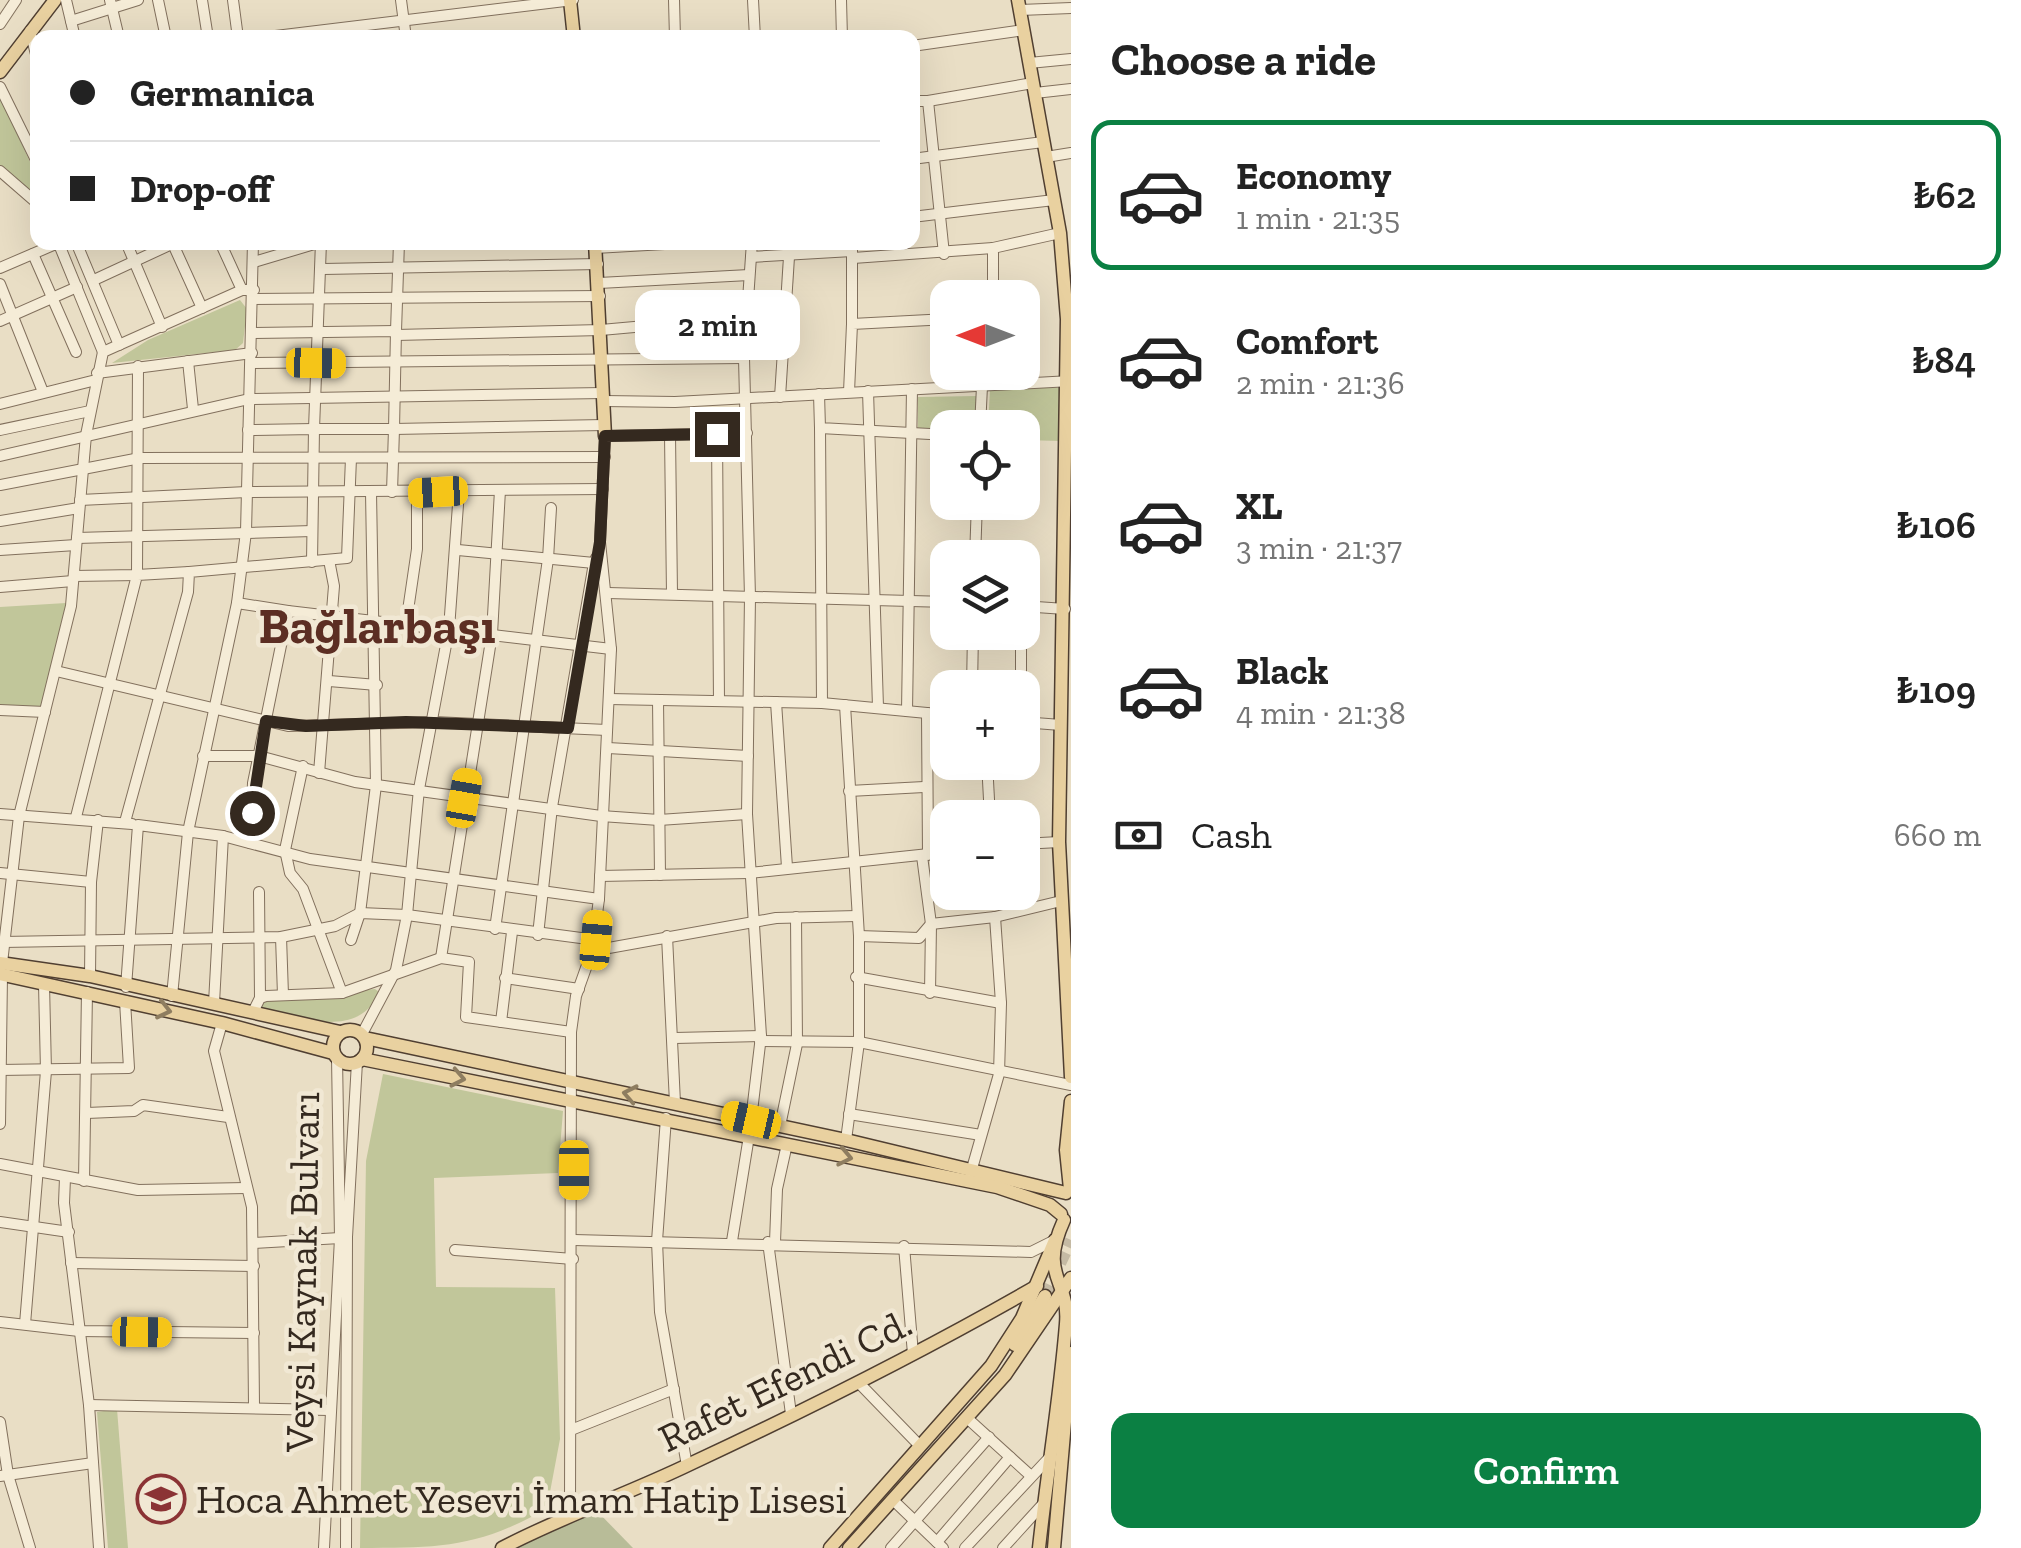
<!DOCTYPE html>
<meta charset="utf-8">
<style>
:root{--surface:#fff;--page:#f2f2f2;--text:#222;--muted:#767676;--line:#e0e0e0;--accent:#0b8043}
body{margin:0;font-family:"Zilla Slab",serif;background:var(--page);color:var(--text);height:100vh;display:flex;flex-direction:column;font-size:38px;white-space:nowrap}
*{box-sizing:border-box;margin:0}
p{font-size:32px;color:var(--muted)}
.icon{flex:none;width:55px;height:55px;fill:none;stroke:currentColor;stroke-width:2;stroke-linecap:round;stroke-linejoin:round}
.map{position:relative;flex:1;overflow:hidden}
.details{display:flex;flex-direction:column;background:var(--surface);width:950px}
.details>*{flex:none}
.guide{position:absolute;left:30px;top:30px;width:890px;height:220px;border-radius:20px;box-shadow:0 10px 40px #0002;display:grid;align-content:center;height:220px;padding:0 40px;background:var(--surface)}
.needle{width:65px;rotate:270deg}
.buttons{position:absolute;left:930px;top:280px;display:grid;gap:20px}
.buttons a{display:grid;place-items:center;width:110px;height:110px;border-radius:20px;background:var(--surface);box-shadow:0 10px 40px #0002;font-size:50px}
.end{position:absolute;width:45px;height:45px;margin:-22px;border:12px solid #34291f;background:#fff;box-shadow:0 0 0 5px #fff}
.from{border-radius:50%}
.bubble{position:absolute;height:70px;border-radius:20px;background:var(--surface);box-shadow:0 10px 40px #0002;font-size:32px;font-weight:600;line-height:70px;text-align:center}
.car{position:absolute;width:30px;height:60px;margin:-30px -15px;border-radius:12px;box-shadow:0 0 8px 2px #0007;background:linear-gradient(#f5c518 24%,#345 0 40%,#f5c518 0 76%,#345 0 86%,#f5c518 0)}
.guide b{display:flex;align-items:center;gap:35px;height:95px;font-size:38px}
.guide b+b{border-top:2px solid var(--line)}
.guide i{width:25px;height:25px;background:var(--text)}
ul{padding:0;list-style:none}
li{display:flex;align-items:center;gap:30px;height:150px;margin:0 20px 15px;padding:0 20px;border:5px solid transparent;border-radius:20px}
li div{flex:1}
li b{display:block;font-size:38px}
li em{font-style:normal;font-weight:600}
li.selected{border-color:var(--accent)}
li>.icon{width:90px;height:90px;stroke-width:1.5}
h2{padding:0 40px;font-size:45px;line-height:120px}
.pay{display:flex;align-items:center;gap:25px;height:110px;padding:0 40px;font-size:38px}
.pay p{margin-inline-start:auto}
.button{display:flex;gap:20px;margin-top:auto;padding:20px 40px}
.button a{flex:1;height:115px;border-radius:20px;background:var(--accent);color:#fff;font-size:40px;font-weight:600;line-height:115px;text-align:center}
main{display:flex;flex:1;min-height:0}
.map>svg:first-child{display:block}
.green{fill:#c1c69a}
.cemetery{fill:#b8bc98}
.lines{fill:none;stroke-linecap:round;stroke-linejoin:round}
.major-tunnel{stroke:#c5baa4;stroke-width:12;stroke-dasharray:12 6;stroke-linecap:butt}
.minor-casing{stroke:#82705d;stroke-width:12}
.major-casing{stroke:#503f31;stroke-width:15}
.minor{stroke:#f5ecd7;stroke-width:10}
.major{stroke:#e9d1a0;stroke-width:12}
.oneway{stroke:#8e7d60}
.route{stroke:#34291f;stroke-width:12}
.labels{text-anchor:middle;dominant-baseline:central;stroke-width:9;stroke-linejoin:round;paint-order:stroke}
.street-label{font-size:40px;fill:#34291f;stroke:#f1e8d4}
.poi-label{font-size:40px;fill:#34291f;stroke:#f1e8d4;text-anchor:start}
.district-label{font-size:50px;font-weight:bold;fill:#5c2e23;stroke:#f1e8d4}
</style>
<main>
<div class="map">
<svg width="1071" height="1548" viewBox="0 0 1071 1548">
<rect width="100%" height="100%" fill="#e9dec5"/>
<!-- green -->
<g class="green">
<path d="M0 97 37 177V196L0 168Z"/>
<path d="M240 300 247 309 243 343 235 350 112 363 148 340Z"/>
<path d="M1045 386 1062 388 1061 441 1023 440 1022 428H988L990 389Z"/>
<path d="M976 396V427L918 429V397Z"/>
<path d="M66 603 41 707H0V607Z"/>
<path d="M375 989 379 992C360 1040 299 1018 260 1009L262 999Z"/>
<path d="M383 1074 563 1111 558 1173 434 1178 436 1287 555 1288 560 1439 547 1508C479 1548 439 1548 360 1548L366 1161Z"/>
<path d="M117 1409 128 1548H108L97 1412Z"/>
</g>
<!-- cemetery -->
<path class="cemetery" d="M594 1508 633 1548H511Z"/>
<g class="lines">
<!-- major-tunnel -->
<path class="major-tunnel" d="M1045 1296 1071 1240"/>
<!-- minor casing -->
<g class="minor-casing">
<g id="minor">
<path d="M66 0 75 38"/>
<path d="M110 0 119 38"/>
<path d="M158 0 166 38"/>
<path d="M202 0 208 38"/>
<path d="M233 0 238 38"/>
<path d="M401 0 406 38"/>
<path d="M674 0 675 38"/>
<path d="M753 0 755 38"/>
<path d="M841 0 842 38"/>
<path d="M1020 10 1071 8"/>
<path d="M71 21 138 0"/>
<path d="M0 24 16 0"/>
<path d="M30 31 38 62"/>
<path d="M259 38 573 0"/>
<path d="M912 46 1024 30"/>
<path d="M1029 63 1071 59"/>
<path d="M0 87 38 164"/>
<path d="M1035 93 1071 89"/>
<path d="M912 101H928L944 254"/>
<path d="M928 101 1033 83"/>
<path d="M1046 157 1071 153"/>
<path d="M912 159 1043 142"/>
<path d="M0 171 38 204"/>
<path d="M912 217 1054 200"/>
<path d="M58 242 103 352"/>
<path d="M76 242 119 345"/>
<path d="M126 242 162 327"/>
<path d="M172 242 202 308"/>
<path d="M220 242 242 290"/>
<path d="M321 242 314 429H394L392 492"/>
<path d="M852 242V324"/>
<path d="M595 248 682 243"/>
<path d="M33 254 76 352"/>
<path d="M751 257 852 251"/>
<path d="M853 258 993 248"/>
<path d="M254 262 321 242"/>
<path d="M0 268 58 243"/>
<path d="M323 269 598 264"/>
<path d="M94 280 176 242"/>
<path d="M599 283 749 275"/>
<path d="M0 284 43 392"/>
<path d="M993 298V248L1060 233"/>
<path d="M254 299 600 296"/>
<path d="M0 321 77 287"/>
<path d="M396 331 399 242"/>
<path d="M253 333 396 331 394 429 604 425"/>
<path d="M396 335 601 330 745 317"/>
<path d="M188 361 193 409"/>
<path d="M251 363 744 358"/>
<path d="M97 373 252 353"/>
<path d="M868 391 878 707"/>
<path d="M849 392 852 324 948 319"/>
<path d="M819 394 820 428 948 435"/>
<path d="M780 397 789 257"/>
<path d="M604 401 675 402 1071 381"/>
<path d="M0 404 96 380"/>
<path d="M820 428 822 703"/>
<path d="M980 428 982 386"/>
<path d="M0 430 90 411"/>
<path d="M248 430 314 429 312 562"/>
<path d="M717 434 719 701"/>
<path d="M670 435 672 594"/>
<path d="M0 456 249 399 603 393"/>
<path d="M0 485 140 458 605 457"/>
<path d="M80 500 247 492 603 489"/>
<path d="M0 521 79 508"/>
<path d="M77 538 312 531"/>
<path d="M0 550 76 545"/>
<path d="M458 550 594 563 596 558"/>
<path d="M975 558 977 502"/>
<path d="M74 576 137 575 138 366"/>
<path d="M0 587 73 581"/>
<path d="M608 593 948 602"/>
<path d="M237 603 288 611"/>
<path d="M1022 606 1065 609"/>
<path d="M406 624 417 549V492"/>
<path d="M1021 632V688"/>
<path d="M56 671 288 726 434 722 607 730"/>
<path d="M329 681 377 685"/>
<path d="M972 688 973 632"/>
<path d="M609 699 822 703 948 715"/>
<path d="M658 700 660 875"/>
<path d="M776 702 787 867"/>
<path d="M845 705 859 936V1042L846 1140"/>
<path d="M0 710 45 712"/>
<path d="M907 711 912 389"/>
<path d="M927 713 928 855"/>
<path d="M1022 722 1061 725"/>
<path d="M608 748 748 756"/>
<path d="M203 756H259L355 782 601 816 659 820 747 814"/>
<path d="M987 762 990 818"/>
<path d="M303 766 285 850 290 873 303 889 342 993"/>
<path d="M319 773 334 586 329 560"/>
<path d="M849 791 924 787"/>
<path d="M0 814 132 824"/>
<path d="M76 817 137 575 189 572"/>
<path d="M125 822 188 592 189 572 347 558 351 458"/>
<path d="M250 843 253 783 288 611 611 649"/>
<path d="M1022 844 1059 842"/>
<path d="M922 856 931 924 930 993"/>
<path d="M0 873 91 882"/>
<path d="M600 876 749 873 948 852"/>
<path d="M259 892 260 998"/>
<path d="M495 929 548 559 551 508"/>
<path d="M538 935 552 807 594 563"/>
<path d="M667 936 675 1103"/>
<path d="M859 936 919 938 931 924 995 917 1061 901"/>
<path d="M281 937 283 995"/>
<path d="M351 940 360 913 376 785 371 492"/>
<path d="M3 942 281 937 335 926 360 913 407 915 596 940"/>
<path d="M592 951 599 899 611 649 600 542 605 436 747 433"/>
<path d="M441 958 492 634 500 490"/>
<path d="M2 963 19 816 71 606 86 435 103 352 242 290H254"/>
<path d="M90 976 91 882 98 820"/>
<path d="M856 977 1001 1003"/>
<path d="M505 978 579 989"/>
<path d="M126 987 138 825 223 836 310 859 599 899"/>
<path d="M172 996 188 832 237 603 246 532 253 242"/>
<path d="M214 1003 223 836"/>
<path d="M253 1012 260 998 266 996 342 993 441 958 469 962 466 1017 571 1032"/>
<path d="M501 1022 512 932"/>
<path d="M222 1023 214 1051 252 1207 254 1405"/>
<path d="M362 1034 396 970 407 915 419 789 449 629 459 491"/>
<path d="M675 1038 761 1036"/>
<path d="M760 1041 859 1042 1071 1085"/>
<path d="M0 1070 129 1068 125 1001"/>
<path d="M87 1113 134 1111 143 1105 228 1117"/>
<path d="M849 1114 981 1135"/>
<path d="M666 1118 657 1241 660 1312 687 1466"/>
<path d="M751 1120 761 1036 747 814 750 597 744 358 752 242"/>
<path d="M0 1124 2 975"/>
<path d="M780 1126 797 1044 796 917"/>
<path d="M0 1164 138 1190 246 1188"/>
<path d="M971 1172 999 1074 1001 1003 995 917"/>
<path d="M65 1178 64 1203 89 1405 99 1548"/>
<path d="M84 1181 87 992"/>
<path d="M0 1222 69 1232"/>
<path d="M574 1240 1031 1252 1055 1240"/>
<path d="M732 1241 749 1136"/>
<path d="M768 1242 791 1414"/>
<path d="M775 1242 777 1189 787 1144"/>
<path d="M253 1243 340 1238"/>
<path d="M904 1246 913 1354"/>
<path d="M455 1250 573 1259"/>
<path d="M71 1263 254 1266"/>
<path d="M0 1322 79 1331 254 1333"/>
<path d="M25 1324 46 1071 44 984"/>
<path d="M858 1382 920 1446"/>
<path d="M89 1405 329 1410"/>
<path d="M967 1418 1031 1476"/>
<path d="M0 1422 8 1475 30 1548"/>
<path d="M571 1430 674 1389"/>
<path d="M0 1476 93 1463"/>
<path d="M894 1501 943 1548"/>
<path d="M570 1513 571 1032 576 996 592 951 776 918 857 916"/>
<path d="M937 1542 1010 1457"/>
<path d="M324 1548 340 1238 337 1058"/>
<path d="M346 1548 347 1237 357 1062"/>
<path d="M891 1548 989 1437"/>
<path d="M965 1548 1050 1457"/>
<path d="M1003 1548 1043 1504"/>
</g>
</g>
<!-- major casing -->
<g class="major-casing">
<g id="major">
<path d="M570 0 574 38"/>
<path d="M1018 0 1060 233 1067 319 1059 842 1071 1077"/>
<path d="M0 72 55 0"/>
<path d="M595 242 605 436"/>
<path d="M0 963 90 976 340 1032"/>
<path d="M0 974 222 1023 333 1053"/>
<circle cx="350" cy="1047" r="17"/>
<path d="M365 1038 846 1140 1066 1193"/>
<path d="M362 1059 997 1187 1050 1205 1061 1214"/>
<path d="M1070 1189 1066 1150 1071 1101"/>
<path d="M1015 1345 1045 1296"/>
<path d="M502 1548C563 1516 628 1494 690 1464 808 1409 924 1351 1037 1286"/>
<path d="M830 1548 991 1366 1022 1318 1055 1240"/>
<path d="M849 1548 1005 1375 1071 1278"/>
<path d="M1039 1548C1047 1473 1060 1399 1066 1324 1070 1279 1038 1277 1064 1220"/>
<path d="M1054 1548 1071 1353"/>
</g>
</g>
<!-- minor -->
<use href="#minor" class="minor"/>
<!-- major -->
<use href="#major" class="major"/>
</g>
<!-- one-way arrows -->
<defs><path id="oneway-chevron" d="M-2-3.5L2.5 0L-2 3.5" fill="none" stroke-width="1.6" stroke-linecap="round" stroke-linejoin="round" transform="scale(2.5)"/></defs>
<g class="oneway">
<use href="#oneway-chevron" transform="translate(164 1010) rotate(13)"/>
<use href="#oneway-chevron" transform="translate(458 1078) rotate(11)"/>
<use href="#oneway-chevron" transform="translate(630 1094) rotate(-169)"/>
<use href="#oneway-chevron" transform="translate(845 1157) rotate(12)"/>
</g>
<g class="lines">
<!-- route -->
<path class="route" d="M252 813 266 721 306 726 406 722 568 728 600 542 605 436 717 434"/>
</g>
<!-- icons -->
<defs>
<g id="school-ring" transform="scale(2.5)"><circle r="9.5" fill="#f1e8d4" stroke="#8b3335" stroke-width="1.5"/><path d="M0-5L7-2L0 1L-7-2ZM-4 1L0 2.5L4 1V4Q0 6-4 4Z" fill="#8b3335"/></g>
</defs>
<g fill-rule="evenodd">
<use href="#school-ring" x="161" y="1499"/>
</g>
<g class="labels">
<!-- street labels -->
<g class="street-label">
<text transform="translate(302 1272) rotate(-89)">Veysi Kaynak Bulvarı</text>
<text transform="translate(785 1380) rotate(-26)">Rafet Efendi Cd.</text>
</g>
<!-- poi labels -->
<g class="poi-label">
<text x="196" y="1499">Hoca Ahmet Yesevi İmam Hatip Lisesi</text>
</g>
<!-- district labels -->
<g class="district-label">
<text x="377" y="626">Bağlarbaşı</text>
</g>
</g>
</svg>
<div class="buttons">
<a><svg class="needle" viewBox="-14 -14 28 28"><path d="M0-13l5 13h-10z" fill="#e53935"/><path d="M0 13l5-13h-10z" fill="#767676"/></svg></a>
<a><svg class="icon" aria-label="locate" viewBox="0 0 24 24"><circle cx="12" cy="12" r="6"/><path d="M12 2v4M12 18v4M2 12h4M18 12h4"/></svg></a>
<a><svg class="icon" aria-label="layers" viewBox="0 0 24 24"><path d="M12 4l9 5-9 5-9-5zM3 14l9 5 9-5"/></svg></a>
<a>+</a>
<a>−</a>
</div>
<i class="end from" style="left:252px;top:813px"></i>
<i class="end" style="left:717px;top:434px"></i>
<div class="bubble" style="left:635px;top:290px;width:165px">2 min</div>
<i class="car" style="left:316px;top:363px;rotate:91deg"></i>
<i class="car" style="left:438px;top:492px;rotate:267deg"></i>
<i class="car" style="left:464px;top:798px;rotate:10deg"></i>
<i class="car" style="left:596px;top:940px;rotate:5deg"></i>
<i class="car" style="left:751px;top:1120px;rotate:283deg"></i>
<i class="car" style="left:574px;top:1170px;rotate:180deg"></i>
<i class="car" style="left:142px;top:1332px;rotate:91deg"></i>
<div class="guide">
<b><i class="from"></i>Germanica</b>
<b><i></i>Drop-off</b>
</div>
</div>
<section class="details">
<h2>Choose a ride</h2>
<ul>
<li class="selected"><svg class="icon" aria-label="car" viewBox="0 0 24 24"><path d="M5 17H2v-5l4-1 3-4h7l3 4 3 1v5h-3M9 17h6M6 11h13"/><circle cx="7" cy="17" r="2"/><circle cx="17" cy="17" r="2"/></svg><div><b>Economy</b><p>1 min · 21:35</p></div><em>₺62</em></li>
<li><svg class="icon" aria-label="car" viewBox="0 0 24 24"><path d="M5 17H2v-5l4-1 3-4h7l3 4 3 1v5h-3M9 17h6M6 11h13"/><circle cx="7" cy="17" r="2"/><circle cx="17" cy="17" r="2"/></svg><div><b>Comfort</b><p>2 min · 21:36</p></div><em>₺84</em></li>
<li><svg class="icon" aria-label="car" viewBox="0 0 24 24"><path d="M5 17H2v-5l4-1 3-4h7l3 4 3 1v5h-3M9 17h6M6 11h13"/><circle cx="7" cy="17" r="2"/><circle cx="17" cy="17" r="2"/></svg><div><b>XL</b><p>3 min · 21:37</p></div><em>₺106</em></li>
<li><svg class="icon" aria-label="car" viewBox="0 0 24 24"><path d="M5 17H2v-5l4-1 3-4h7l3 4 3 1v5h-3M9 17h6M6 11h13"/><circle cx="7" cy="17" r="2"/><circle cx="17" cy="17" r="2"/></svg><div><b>Black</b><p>4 min · 21:38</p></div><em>₺109</em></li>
</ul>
<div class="pay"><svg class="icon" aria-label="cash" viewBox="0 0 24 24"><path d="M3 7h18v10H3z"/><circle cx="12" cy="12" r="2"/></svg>Cash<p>660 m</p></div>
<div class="button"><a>Confirm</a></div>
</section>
</main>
